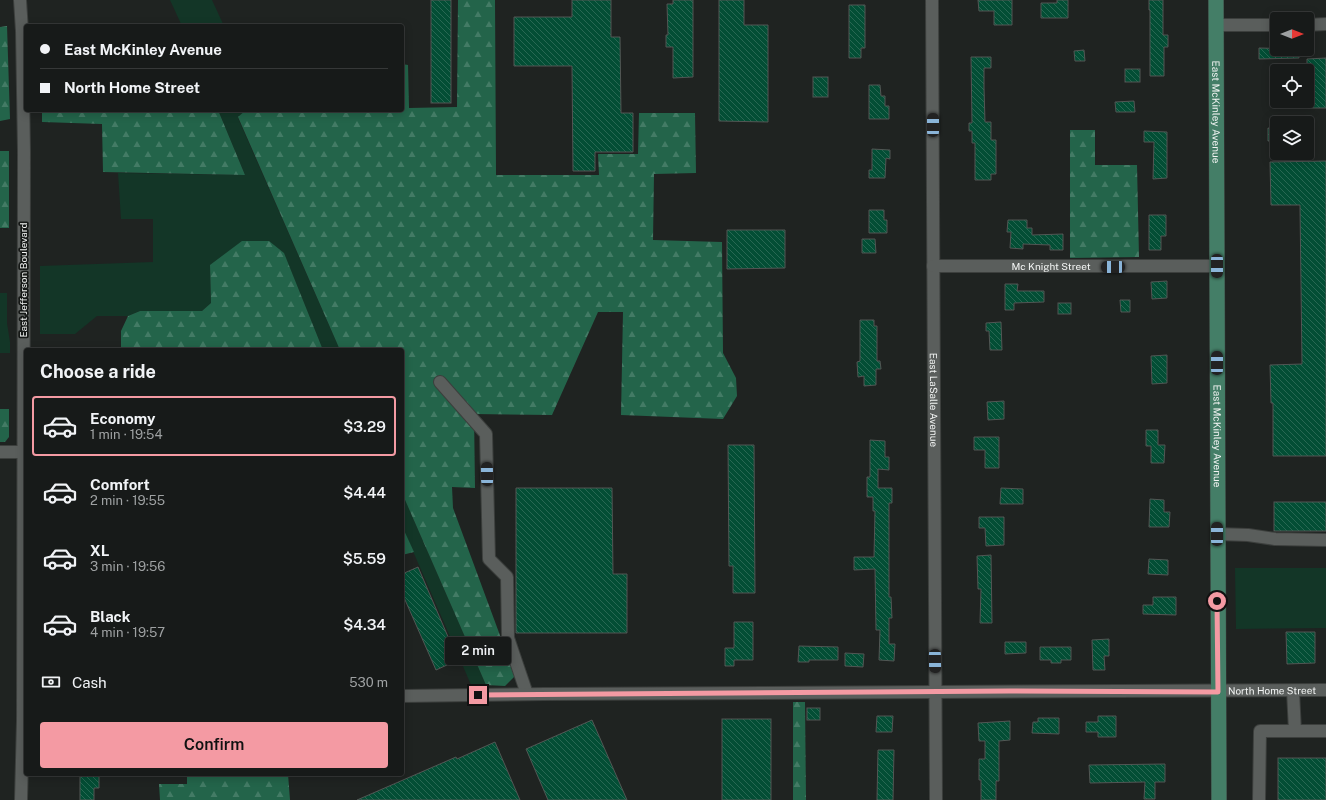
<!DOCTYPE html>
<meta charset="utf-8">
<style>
:root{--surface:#171a19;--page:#202322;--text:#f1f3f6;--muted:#9ea1a2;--line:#363838;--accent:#f49aa3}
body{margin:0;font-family:"Public Sans",sans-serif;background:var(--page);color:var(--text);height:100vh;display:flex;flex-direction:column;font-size:15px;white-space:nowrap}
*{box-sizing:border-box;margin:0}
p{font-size:13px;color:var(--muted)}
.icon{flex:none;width:22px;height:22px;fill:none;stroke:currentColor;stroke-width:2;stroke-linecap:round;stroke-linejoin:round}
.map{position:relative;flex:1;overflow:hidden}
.side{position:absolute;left:24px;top:348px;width:380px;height:428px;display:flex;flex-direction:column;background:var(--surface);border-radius:4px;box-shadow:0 2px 10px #0003,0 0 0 1px var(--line)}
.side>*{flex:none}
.guide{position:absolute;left:24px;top:24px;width:380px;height:88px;border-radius:4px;box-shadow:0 2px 10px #0003,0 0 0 1px var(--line);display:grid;align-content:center;height:88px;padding:0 16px;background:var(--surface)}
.needle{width:26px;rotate:90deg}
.fabs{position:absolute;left:1270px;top:12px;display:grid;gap:8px}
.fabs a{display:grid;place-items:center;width:44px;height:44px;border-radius:4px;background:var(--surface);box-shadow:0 2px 10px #0003,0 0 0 1px var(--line);font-size:20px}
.end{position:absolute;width:18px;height:18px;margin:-9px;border:5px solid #f49aa3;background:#111;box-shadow:0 0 0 2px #111}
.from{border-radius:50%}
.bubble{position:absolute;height:28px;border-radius:4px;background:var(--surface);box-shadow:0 2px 10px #0003,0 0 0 1px var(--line);font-size:13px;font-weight:600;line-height:28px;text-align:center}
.car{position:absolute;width:12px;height:24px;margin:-12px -6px;border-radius:5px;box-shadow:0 0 3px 1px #0007;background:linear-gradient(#222 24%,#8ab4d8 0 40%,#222 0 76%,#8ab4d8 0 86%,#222 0)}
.guide b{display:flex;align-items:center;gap:14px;height:38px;font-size:15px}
.guide b+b{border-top:1px solid var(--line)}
.guide i{width:10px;height:10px;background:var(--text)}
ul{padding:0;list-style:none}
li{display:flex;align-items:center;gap:12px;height:60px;margin:0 8px 6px;padding:0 8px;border:2px solid transparent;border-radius:4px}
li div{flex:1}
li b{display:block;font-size:15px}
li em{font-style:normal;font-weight:600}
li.on{border-color:var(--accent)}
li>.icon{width:36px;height:36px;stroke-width:1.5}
h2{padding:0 16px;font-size:18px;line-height:48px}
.pay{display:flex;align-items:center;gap:10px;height:44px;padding:0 16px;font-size:15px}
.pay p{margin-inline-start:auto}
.button{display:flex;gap:8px;margin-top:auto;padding:8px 16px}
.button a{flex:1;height:46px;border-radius:4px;background:var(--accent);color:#111;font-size:16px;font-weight:600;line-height:46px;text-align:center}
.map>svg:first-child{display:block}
.green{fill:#133627}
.forest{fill:url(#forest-firs)}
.building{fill:url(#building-back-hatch);stroke:#525654}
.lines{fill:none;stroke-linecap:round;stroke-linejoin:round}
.minor-casing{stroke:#3c3f3d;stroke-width:14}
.major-casing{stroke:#3c3f3d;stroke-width:16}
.minor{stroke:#5a5e5c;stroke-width:12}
.major{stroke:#447e67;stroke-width:15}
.route{stroke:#f49aa3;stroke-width:5}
.labels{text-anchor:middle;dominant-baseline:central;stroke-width:3.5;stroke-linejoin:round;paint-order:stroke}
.street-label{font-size:10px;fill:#f2f4f3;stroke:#161917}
</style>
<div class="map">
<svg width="1326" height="800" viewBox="0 0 1326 800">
<defs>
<pattern id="forest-firs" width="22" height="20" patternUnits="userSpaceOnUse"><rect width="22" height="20" fill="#23644a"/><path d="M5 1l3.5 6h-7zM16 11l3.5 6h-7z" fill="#437b65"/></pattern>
<pattern id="building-back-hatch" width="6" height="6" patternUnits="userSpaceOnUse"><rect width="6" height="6" fill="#034e35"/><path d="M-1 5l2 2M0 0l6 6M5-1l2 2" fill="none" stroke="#286853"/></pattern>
</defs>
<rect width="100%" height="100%" fill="#1f2321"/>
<!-- green -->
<g class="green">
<path d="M170 0H212L224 26H182Z"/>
<path d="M218 110H246L238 118 340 350H323L284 254 210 265 211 303 202 311H140L128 316H97L75 334H40V266L153 262V219H121L118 173 245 175Z"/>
<path d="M0 293H7V323L10 342V353H0Z"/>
<path d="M402 493 486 685 472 687 402 526Z"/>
<path d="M1235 568H1326V628L1236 629Z"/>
</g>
<!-- forest -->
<g class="forest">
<path d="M458 0H495L496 175H599L598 154H638L639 113H695L696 173 654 174 653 240 722 242 723 353 736 378 737 396 723 419 621 415 623 312H598L552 415 474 414 475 488 452 487 453 508 515 676 505 686 486 685 402 493V350H340L238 117 246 110H402V64L408 65 409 108 457 107Z"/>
<path d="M7 26 10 119 0 121V27Z"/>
<path d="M42 110H218L245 175 103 172 102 124 42 122Z"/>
<path d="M1070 130H1095V165H1137L1139 257 1070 258Z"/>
<rect x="0" y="151" width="9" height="77"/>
<path d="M242 241H269L284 253 323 350H121V331L128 316 140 311H202L211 303 210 265Z"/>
<path d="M0 409H9V437L5 442H0Z"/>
<path d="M402 526 414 552 402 555Z"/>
<path d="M793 702H805L806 800H793Z"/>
<path d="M187 774H288L290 800H160L159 784H187Z"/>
</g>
<!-- building -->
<g class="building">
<rect x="431" y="0" width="20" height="103"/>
<path d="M572 0H611V37H620L621 113H633V152H595V171H573L572 66H514V17H572Z"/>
<path d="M673 0H693V77L673 78V47H666V35H668L667 4H673Z"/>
<path d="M719 0H744V25H768V122L719 121Z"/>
<path d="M978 0H1012V25H994V11H979Z"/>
<path d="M1057 0H1068V18H1041V3H1057Z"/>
<path d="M1149 0H1163V35H1168V47H1164V76H1150V10H1149Z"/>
<path d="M849 5H865V48H861V58H849Z"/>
<path d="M1259 48 1298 49 1299 58 1259 59Z"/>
<path d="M1084 50 1085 61H1075L1074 51Z"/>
<path d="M971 57H991V68H984V88L985 122H991V140H996V174H991V180H975V143H972V131H969V123H972Z"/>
<path d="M1326 58V108H1307V59Z"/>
<rect x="1125" y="69" width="15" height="13"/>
<rect x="813" y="77" width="15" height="20"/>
<path d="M869 85H880L881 96H885V106H889V119H869Z"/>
<path d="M1134 101 1135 112H1116L1115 102Z"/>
<path d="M1268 128 1277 129V141H1268Z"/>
<path d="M1144 131 1167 132V178L1153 179 1154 142H1144Z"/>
<path d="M872 149 890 150V159L886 158 885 178H869V170H872Z"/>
<path d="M1326 161V456H1273V403H1271L1270 365 1302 364 1300 205H1271L1270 162Z"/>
<path d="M869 210H884V220H887V233H869Z"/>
<path d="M1149 215H1166V236H1161V250H1149Z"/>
<path d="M1008 220H1027V228H1032V235L1063 234V250H1050V245L1023 244V249L1010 248 1011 232H1007Z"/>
<path d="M727 230H785V268L727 269Z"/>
<path d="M862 239H875L876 253H862Z"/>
<path d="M1167 281V298L1152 299 1151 282Z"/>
<path d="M1005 284H1018L1017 291H1044V302L1014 303V310H1005Z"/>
<path d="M1120 300H1130V312H1121Z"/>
<rect x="1058" y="303" width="13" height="11"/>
<path d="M860 320H874V326H877V361H880L881 369H876V385L864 386V376L858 377 857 362 860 361Z"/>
<path d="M1001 322 1002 350H990L989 331H986V323Z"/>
<path d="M1167 355V383L1152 384 1151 356Z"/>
<path d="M1004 401V419L988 420 987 402Z"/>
<path d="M1146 430H1158V445H1165L1164 463H1151V446H1146Z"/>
<path d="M974 437H999V468H985V450H974Z"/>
<path d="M870 440 885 441V457H889V470L878 469V488H892V503H889V597H891L892 618H889V644H895L894 661 879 660 880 630H876L875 569 854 570V557H874L875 511H873V497H867V477H870Z"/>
<path d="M728 445H754L755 593H733V566H729Z"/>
<path d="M516 488H612L613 574H627V633H516Z"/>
<path d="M1001 488 1023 489V504H1000Z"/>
<path d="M1150 499 1164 500V512H1170L1169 527H1149Z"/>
<rect x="1274" y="502" width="52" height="29"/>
<path d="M979 517H1004V545L986 546 985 528H979Z"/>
<path d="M991 555 992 623H980L981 589H978L977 556Z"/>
<path d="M1149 559 1168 560V575L1148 574Z"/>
<path d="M418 567 458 660 436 670 402 593V574Z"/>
<path d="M1153 597H1176V615L1143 614V605H1153Z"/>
<path d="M734 622H753V660H734V666H725V648H734Z"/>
<path d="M1286 632H1315V663L1287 664Z"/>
<path d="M1109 639V656H1104L1105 670H1093L1092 640Z"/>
<path d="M1005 642H1026V653L1005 654Z"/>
<path d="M799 646 838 647V660H809V662H798Z"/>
<path d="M1040 647H1071V660H1061V663H1051V660H1040Z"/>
<path d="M845 653 864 654 863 667 845 666Z"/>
<rect x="807" y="708" width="13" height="12"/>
<path d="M877 716H893L892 732H876Z"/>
<path d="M1098 716H1116V737H1098V732H1086V722H1098Z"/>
<path d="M1038 718H1059V734L1032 733 1033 722H1038Z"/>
<rect x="722" y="719" width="49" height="81"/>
<path d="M592 720 627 800H548L526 749Z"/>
<path d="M1010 721V740L999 741V781H996V800H981V780H979V759H985V741H979L978 723Z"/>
<path d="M495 742 520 800H357L456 757 457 759Z"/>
<path d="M878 750H894L893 800H877Z"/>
<rect x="1278" y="758" width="48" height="42"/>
<path d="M1165 764V782H1155V799H1144L1145 782 1090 783 1089 765Z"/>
<path d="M85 774H99V788H94V800H80V776H85Z"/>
</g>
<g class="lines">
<!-- minor casing -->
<g class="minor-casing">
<g id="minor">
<path d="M20 0 22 31 24 152 23 720 21 800"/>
<path id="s1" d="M932 0 936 800"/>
<path d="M1216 25H1277"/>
<path d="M1307 25 1326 24"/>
<path id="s2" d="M933 266H1217"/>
<path d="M440 382 486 434 489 559 507 577 508 638 527 694"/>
<path d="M0 452H23"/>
<path d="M1217 534 1248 535 1275 539 1326 540"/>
<path d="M1293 691 1295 731"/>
<path id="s3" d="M402 696 545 694 1326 690"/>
<path d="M1259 800 1260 731H1326"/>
</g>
</g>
<!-- major casing -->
<g class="major-casing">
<g id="major">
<path id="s4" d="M1216 0 1219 800"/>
</g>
</g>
<!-- minor -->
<use href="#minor" class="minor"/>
<!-- major -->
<use href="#major" class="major"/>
</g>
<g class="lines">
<!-- route -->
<path class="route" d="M478 695 1010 691 1218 692 1217 601"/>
</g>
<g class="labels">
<!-- street labels -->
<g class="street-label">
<text stroke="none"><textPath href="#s4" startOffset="112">East McKinley Avenue</textPath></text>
<text stroke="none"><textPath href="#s2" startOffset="118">Mc Knight Street</textPath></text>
<text transform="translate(23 280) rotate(-90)">East Jefferson Boulevard</text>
<text stroke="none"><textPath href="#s1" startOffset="400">East LaSalle Avenue</textPath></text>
<text stroke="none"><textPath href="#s4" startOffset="436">East McKinley Avenue</textPath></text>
<text stroke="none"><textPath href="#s3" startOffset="870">North Home Street</textPath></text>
</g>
</g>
</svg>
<div class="fabs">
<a><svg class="needle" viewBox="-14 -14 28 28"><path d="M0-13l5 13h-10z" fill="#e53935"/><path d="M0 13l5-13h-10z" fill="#9ea1a2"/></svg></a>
<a><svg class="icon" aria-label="locate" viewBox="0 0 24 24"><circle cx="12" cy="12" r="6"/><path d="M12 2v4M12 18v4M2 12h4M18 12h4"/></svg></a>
<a><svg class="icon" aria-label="layers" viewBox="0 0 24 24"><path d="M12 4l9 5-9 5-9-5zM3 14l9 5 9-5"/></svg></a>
</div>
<i class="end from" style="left:1217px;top:601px"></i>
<i class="end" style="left:478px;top:695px"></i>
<div class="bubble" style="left:445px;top:637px;width:66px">2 min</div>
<i class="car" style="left:933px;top:125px;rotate:0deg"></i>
<i class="car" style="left:1217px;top:266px;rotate:180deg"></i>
<i class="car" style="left:1113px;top:267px;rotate:270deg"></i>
<i class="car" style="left:1217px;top:363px;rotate:0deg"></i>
<i class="car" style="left:487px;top:474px;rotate:359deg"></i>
<i class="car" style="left:1217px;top:534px;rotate:0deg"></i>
<i class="car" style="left:935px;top:661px;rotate:179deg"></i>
<div class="guide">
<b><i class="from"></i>East McKinley Avenue</b>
<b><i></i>North Home Street</b>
</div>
<section class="side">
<h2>Choose a ride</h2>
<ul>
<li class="on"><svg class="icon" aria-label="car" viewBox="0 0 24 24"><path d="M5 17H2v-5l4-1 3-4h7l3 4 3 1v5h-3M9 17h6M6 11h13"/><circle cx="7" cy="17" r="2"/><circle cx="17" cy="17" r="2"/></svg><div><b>Economy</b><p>1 min · 19:54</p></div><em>$3.29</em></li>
<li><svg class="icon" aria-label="car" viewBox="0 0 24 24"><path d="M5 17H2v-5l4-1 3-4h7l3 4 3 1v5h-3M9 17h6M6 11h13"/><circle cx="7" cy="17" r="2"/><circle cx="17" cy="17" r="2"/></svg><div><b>Comfort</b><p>2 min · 19:55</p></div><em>$4.44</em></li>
<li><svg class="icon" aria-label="car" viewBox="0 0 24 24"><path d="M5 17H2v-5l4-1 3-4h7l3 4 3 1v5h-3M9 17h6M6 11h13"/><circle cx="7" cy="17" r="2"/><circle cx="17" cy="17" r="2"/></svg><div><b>XL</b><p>3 min · 19:56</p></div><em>$5.59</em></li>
<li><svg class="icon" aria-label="car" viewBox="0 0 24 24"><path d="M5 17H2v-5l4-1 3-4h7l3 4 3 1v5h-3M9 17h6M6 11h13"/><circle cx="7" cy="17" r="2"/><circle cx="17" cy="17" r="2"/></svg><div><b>Black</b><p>4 min · 19:57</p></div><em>$4.34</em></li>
</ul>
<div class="pay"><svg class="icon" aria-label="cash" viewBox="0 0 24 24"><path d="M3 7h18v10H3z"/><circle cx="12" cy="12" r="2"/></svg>Cash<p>530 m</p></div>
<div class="button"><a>Confirm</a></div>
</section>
</div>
